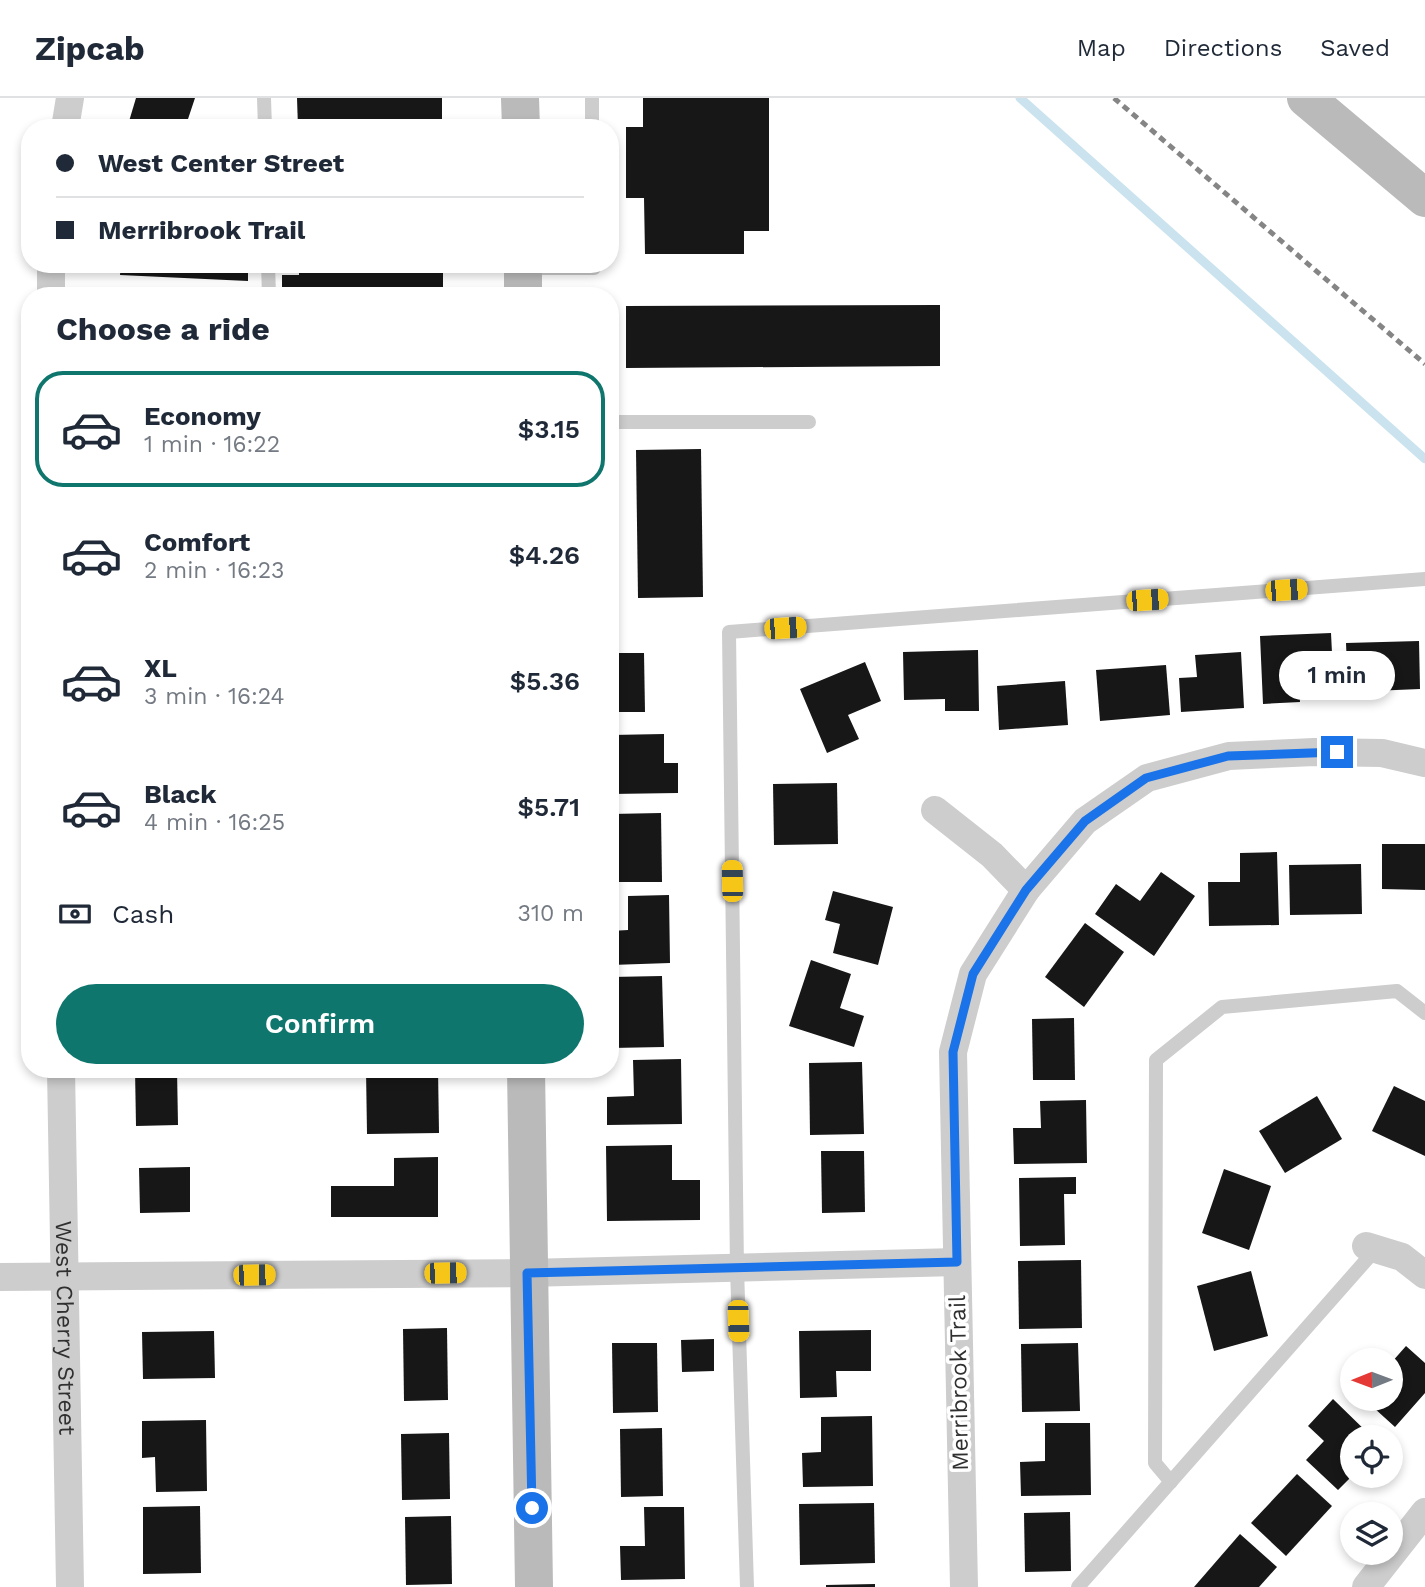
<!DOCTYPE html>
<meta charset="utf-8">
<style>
:root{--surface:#fff;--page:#f6f6f7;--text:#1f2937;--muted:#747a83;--line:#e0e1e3;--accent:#0f766e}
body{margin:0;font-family:"Work Sans",sans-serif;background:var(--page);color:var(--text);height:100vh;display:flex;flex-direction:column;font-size:26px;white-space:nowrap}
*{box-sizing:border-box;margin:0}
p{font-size:23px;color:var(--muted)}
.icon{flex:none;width:38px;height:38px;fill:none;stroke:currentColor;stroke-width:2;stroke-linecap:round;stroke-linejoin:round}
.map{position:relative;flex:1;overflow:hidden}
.drawer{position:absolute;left:21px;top:189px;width:598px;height:791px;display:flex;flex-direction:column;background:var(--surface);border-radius:28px;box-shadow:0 4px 10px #0003}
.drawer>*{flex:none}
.hud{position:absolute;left:21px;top:21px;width:598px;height:154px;border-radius:28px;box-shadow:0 4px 10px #0003;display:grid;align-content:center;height:154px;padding:0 35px;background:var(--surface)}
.needle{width:46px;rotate:269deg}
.tools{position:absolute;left:1340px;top:1250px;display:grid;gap:14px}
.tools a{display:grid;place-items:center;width:63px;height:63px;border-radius:50%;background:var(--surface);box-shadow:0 4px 10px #0003;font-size:35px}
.end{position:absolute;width:32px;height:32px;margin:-16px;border:9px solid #1a73e8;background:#fff;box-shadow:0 0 0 4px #fff}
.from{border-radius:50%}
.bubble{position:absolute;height:49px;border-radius:24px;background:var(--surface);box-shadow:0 4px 10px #0003;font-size:23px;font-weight:600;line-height:49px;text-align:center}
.car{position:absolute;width:21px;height:42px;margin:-21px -10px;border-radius:9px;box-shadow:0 0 5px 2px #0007;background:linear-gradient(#f5c518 24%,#345 0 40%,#f5c518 0 76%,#345 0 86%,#f5c518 0)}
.hud b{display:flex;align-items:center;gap:24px;height:66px;font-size:26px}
.hud b+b{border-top:2px solid var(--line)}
.hud i{width:18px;height:18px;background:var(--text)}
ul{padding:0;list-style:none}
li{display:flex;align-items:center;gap:21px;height:116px;margin:0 14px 10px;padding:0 21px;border:4px solid transparent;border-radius:28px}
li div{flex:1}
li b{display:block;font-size:26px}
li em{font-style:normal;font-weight:600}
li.current{border-color:var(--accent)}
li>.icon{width:63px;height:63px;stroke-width:1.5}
h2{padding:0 35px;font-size:32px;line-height:84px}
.pay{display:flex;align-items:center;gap:18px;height:77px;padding:0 35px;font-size:26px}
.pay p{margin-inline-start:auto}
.cta{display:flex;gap:14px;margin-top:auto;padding:14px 35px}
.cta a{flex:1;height:80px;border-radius:42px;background:var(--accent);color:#fff;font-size:28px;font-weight:600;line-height:80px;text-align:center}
header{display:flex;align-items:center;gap:42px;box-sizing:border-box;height:98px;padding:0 35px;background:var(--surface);border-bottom:2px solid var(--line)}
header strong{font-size:33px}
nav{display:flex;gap:38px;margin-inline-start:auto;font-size:24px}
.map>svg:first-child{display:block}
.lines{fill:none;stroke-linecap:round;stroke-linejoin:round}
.stream{stroke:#cae3ee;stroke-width:9}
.building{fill:#171717}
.lane{stroke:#cdcdcd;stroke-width:14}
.street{stroke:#cdcdcd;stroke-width:28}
.secondary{stroke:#bababa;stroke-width:38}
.rail{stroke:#858585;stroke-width:5;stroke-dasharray:7 5;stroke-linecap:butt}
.route{stroke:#1a73e8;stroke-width:9}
.labels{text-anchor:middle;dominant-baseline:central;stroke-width:7;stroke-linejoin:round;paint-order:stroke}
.street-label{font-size:23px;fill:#303030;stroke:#fff}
</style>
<header>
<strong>Zipcab</strong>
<nav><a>Map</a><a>Directions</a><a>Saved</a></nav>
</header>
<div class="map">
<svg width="1425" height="1489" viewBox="0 0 1425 1489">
<rect width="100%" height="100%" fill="#fff"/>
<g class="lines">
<!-- stream -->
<path class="stream" d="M1020 0 1425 361"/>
</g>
<!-- building -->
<g class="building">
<path d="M136 0H195L185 30H127Z"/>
<path d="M297 0H442V30H298Z"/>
<path d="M643 0H769V133H744V156H645L644 100H626V29H643Z"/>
<path d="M121 166H248V183L120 177Z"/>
<path d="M299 166H443V198H282V177H299Z"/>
<path d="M940 207V268L626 270V208Z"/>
<path d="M701 351 703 499 638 500 636 352Z"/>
<path d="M1331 535 1333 575 1298 576 1300 604 1263 606 1260 538Z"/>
<path d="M1419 543 1420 591 1348 594 1346 545Z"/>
<path d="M978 552 979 613H945V601L904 602 903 554Z"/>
<path d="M1241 554 1244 610 1181 614 1179 580 1197 579 1195 557Z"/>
<path d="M611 555H644L645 614H611Z"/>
<path d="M865 564 881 603 848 617 859 641 827 655 800 591Z"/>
<path d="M1166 567 1170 617 1100 623 1096 572Z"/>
<path d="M1065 583 1068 627 999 632 997 588Z"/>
<path d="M664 636V665H678V695L611 696V637Z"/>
<path d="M837 685 838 746 774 747 773 686Z"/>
<path d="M661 715 662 784H611V716Z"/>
<path d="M1382 746H1425V792L1382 791Z"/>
<path d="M1277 754 1279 827 1209 828 1208 784H1240V755Z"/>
<path d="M1361 766 1362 816 1290 817 1289 767Z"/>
<path d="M1161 774 1195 798 1154 858 1095 816 1116 786 1140 803Z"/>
<path d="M833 793 893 809 878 867 833 855 840 826 825 822Z"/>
<path d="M669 797 670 865 611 867V833L628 832V798Z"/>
<path d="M1085 825 1124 854 1084 909 1045 879Z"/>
<path d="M811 862 851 876 840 910 864 918 854 949 789 928Z"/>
<path d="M662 878 664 949 611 950V879Z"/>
<path d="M1074 920 1075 982H1033L1032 921Z"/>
<path d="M681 961 682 1026 607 1027V999L634 998 633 962Z"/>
<path d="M862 964 864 1036 810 1037 809 965Z"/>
<path d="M135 971H177L178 1027 136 1028Z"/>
<path d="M366 971H438L439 1035 367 1036Z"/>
<path d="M1394 988 1425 1003V1058L1372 1033Z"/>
<path d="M1317 998 1342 1041 1285 1075 1259 1033Z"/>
<path d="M1086 1002 1087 1065 1014 1066 1013 1030H1041L1040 1003Z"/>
<path d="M672 1047V1082H700V1122L607 1123 606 1048Z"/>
<path d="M821 1053H864L865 1114 822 1115Z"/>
<path d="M438 1059V1119H331V1088H394V1060Z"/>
<path d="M190 1069V1114L140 1115 139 1070Z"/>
<path d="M1224 1071 1271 1088 1249 1152 1202 1135Z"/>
<path d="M1076 1079V1096H1064L1065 1147 1020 1148 1019 1080Z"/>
<path d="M1081 1162 1082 1230 1019 1231 1018 1163Z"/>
<path d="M1251 1173 1268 1238 1214 1253 1197 1188Z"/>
<path d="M447 1230 448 1302 404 1303 403 1231Z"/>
<path d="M871 1232V1273H836L837 1299 800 1300 799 1233Z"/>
<path d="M214 1233 215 1280 143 1281 142 1234Z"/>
<path d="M714 1241V1273L682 1274 681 1242Z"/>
<path d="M612 1245H657L658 1314 613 1315Z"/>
<path d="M1078 1245 1080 1313 1022 1314 1021 1246Z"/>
<path d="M1406 1248 1425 1265V1295L1395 1329 1363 1300H1391V1265Z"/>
<path d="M1333 1301 1372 1339H1353V1377L1338 1392 1306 1362 1324 1343 1308 1328Z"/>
<path d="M872 1318 873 1388 803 1389 802 1355 821 1354V1319Z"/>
<path d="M206 1322 207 1393 156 1394 155 1359 142 1360V1323Z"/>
<path d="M1045 1325H1090L1091 1397 1021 1398 1020 1364 1045 1363Z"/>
<path d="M662 1330 663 1398 621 1399 620 1331Z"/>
<path d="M449 1335 450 1401 402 1402 401 1336Z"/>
<path d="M1297 1376 1332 1408 1286 1458 1251 1425Z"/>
<path d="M874 1405 875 1465 800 1467 799 1406Z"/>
<path d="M200 1408 201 1475 143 1476V1409Z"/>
<path d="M644 1409H684L685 1481 621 1482 620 1448H645Z"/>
<path d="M1070 1414 1071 1473 1025 1474 1024 1415Z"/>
<path d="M451 1418 452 1486 406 1487 405 1419Z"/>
<path d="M1240 1436 1277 1469 1259 1489H1194Z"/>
<path d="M875 1486V1489H826V1487Z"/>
</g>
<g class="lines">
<!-- lane -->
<g class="lane">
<path d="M264 0 265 30"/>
<path d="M592 0V30"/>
<path d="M268 166 269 198"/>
<path d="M525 170H594V166"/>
<path d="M611 324H809"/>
<path d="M1171 1384 1155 1365 1156 962 1222 909 1397 893 1425 915"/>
<path d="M747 1489 737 1170 729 534 1425 481"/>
<path d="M1078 1489 1376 1151"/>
</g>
<!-- street -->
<g class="street">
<path d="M65 30 70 0"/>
<path d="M51 166V198"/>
<path d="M935 712 992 757 1026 792"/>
<path id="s1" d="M61 971 70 1489"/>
<path d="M1366 1148 1402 1159 1425 1177"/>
<path d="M0 1179 527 1175 957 1164"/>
<path d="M964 1489 953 954 973 876 1026 792 1085 723 1147 680 1229 658 1314 654 1382 655 1425 665"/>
<path d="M1366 1489 1425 1414"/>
</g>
<!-- secondary -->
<g class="secondary">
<path d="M520 0 521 30"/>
<path d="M1306 0 1425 100"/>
<path d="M523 166V198"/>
<path d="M526 971 534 1489"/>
</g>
<!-- rail -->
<path class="rail" d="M1114 0 1425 266"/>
</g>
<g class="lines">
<!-- route -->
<path class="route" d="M532 1410 527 1175 957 1164 953 954 973 876 1026 792 1085 723 1146 680 1228 658 1337 654"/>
</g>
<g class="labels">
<!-- street labels -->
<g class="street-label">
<text stroke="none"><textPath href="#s1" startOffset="259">West Cherry Street</textPath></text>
<text transform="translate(959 1285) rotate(-91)">Merribrook Trail</text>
</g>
</g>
</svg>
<div class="tools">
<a><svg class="needle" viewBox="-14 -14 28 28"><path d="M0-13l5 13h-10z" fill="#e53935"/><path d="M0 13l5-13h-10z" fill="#747a83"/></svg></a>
<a><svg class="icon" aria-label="locate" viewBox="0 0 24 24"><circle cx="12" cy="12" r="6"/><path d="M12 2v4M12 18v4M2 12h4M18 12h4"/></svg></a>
<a><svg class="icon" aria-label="layers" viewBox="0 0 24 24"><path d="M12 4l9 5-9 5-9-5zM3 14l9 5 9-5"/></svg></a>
</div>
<i class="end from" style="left:532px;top:1410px"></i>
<i class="end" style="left:1337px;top:654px"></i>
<div class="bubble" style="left:1279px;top:553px;width:116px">1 min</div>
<i class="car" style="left:1286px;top:492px;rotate:86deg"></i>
<i class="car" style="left:1147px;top:502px;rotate:86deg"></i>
<i class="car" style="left:785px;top:530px;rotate:86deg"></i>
<i class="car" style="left:732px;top:783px;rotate:359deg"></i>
<i class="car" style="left:445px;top:1175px;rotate:89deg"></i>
<i class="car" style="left:254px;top:1177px;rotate:89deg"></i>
<i class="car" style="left:738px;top:1223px;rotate:178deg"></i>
<div class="hud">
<b><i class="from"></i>West Center Street</b>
<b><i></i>Merribrook Trail</b>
</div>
<section class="drawer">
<h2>Choose a ride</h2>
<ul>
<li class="current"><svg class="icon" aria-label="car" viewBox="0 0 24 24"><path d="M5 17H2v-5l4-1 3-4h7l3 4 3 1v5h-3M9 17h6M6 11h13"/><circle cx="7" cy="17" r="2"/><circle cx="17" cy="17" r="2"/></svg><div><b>Economy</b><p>1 min · 16:22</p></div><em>$3.15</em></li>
<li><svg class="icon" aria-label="car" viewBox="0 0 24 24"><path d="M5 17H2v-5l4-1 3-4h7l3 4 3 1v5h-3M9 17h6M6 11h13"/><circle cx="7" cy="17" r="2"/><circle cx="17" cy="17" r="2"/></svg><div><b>Comfort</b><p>2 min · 16:23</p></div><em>$4.26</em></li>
<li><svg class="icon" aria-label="car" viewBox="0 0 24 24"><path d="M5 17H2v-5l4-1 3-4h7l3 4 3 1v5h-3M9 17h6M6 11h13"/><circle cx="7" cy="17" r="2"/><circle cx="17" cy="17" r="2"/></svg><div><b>XL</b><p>3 min · 16:24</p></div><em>$5.36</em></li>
<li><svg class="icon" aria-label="car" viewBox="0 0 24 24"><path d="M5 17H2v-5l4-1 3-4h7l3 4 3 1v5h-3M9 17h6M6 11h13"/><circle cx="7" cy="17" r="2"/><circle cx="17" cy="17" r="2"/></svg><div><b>Black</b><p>4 min · 16:25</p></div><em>$5.71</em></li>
</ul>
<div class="pay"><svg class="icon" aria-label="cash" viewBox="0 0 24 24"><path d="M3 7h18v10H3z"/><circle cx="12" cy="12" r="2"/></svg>Cash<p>310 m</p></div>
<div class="cta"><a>Confirm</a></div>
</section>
</div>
